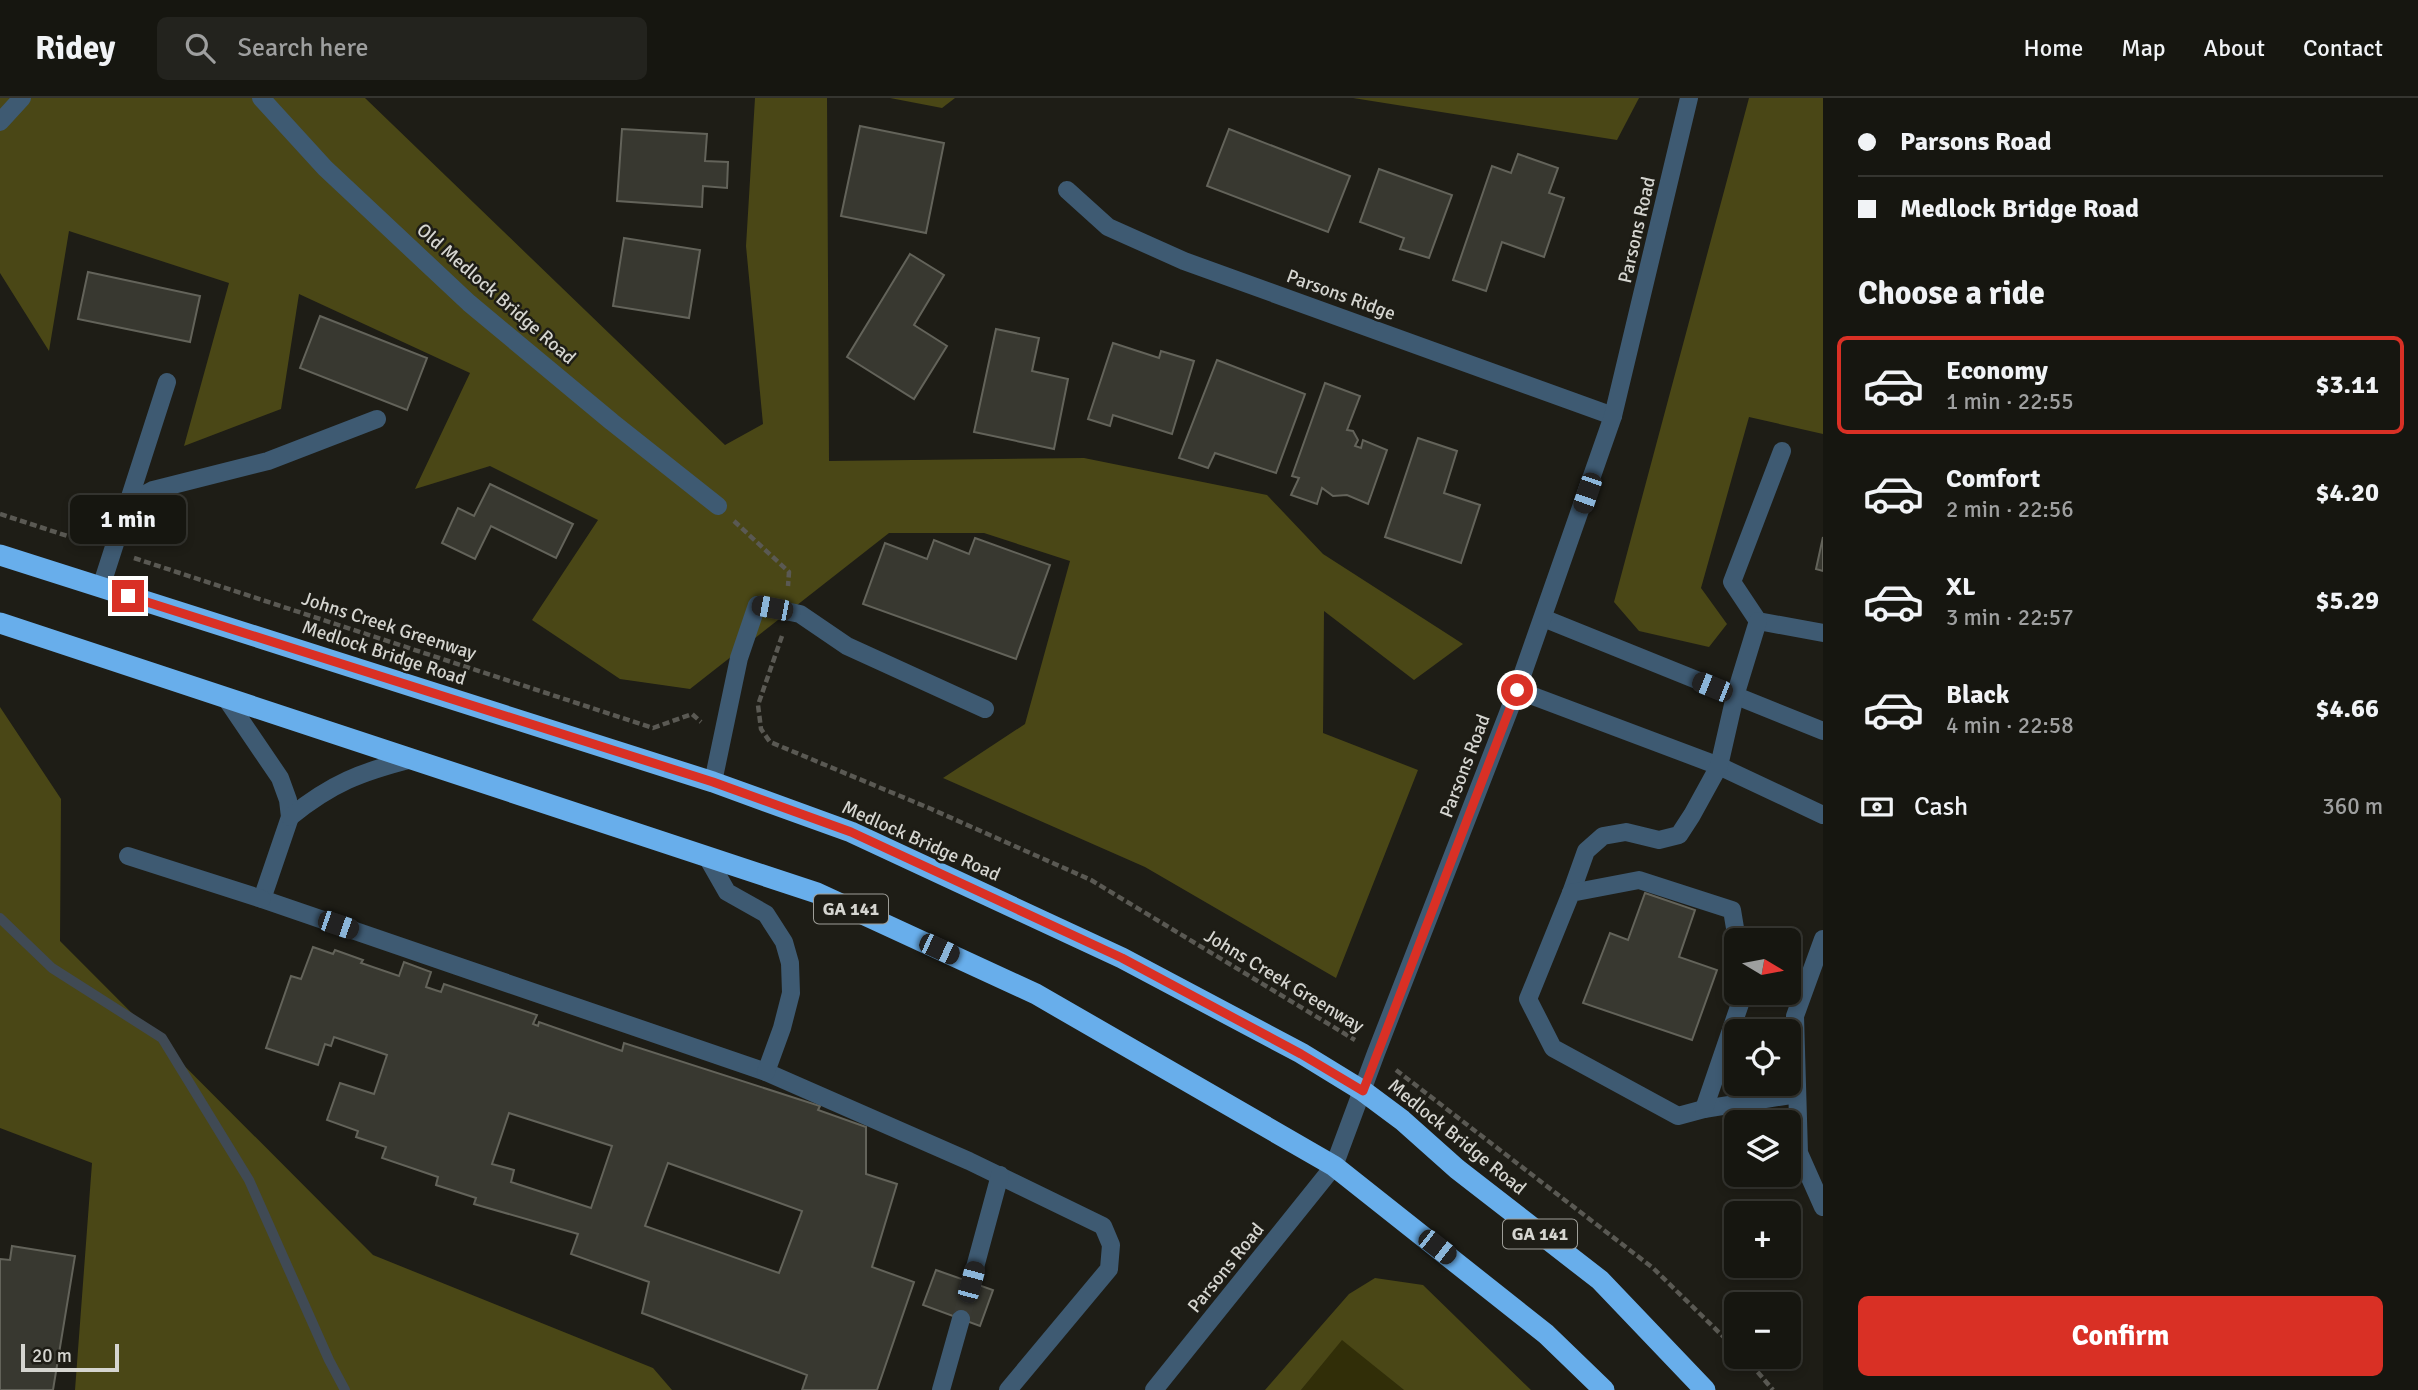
<!DOCTYPE html>
<meta charset="utf-8">
<style>
:root{--surface:#161610;--page:#23231e;--text:#f1f3f6;--muted:#9e9f9f;--line:#353530;--accent:#d93025}
body{margin:0;font-family:Signika,sans-serif;background:var(--page);color:var(--text);height:100vh;display:flex;flex-direction:column;font-size:26px;white-space:nowrap}
*{box-sizing:border-box;margin:0}
p{font-size:23px;color:var(--muted)}
.icon{flex:none;width:38px;height:38px;fill:none;stroke:currentColor;stroke-width:2;stroke-linecap:round;stroke-linejoin:round}
.map{position:relative;flex:1;overflow:hidden}
.side{display:flex;flex-direction:column;background:var(--surface);width:595px}
.side>*{flex:none}
.guide{display:grid;align-content:center;height:154px;padding:0 35px;background:var(--surface)}
.needle{width:46px;rotate:100deg}
.fabs{position:absolute;left:1724px;top:830px;display:grid;gap:14px}
.fabs a{display:grid;place-items:center;width:77px;height:77px;border-radius:10px;background:var(--surface);box-shadow:0 4px 10px #0003,0 0 0 2px var(--line);font-size:35px}
.scale{position:absolute;left:21px;bottom:18px;width:98px;box-sizing:border-box;padding-left:7px;border:4px solid #d5d5d0;border-top:0;font-size:19px;line-height:24px;white-space:nowrap;color:#d5d5d0;-webkit-text-stroke:5px #1e1d16;paint-order:stroke}
.end{position:absolute;width:32px;height:32px;margin:-16px;border:9px solid #d93025;background:#fff;box-shadow:0 0 0 4px #fff}
.from{border-radius:50%}
.bubble{position:absolute;height:49px;border-radius:10px;background:var(--surface);box-shadow:0 4px 10px #0003,0 0 0 2px var(--line);font-size:23px;font-weight:700;line-height:49px;text-align:center}
.car{position:absolute;width:21px;height:42px;margin:-21px -10px;border-radius:9px;box-shadow:0 0 5px 2px #0007;background:linear-gradient(#222 24%,#8ab4d8 0 40%,#222 0 76%,#8ab4d8 0 86%,#222 0)}
.guide b{display:flex;align-items:center;gap:24px;height:66px;font-size:26px}
.guide b+b{border-top:2px solid var(--line)}
.guide i{width:18px;height:18px;background:var(--text)}
ul{padding:0;list-style:none}
li{display:flex;align-items:center;gap:21px;height:98px;margin:0 14px 10px;padding:0 21px;border:4px solid transparent;border-radius:10px}
li div{flex:1}
li b{display:block;font-size:26px}
li em{font-style:normal;font-weight:700}
li.active{border-color:var(--accent)}
li>.icon{width:63px;height:63px;stroke-width:1.5}
h2{padding:0 35px;font-size:32px;line-height:84px}
.pay{display:flex;align-items:center;gap:18px;height:77px;padding:0 35px;font-size:26px}
.pay p{margin-inline-start:auto}
.button{display:flex;gap:14px;margin-top:auto;padding:14px 35px}
.button a{flex:1;height:80px;border-radius:10px;background:var(--accent);color:#fff;font-size:28px;font-weight:700;line-height:80px;text-align:center}
header{display:flex;align-items:center;gap:42px;box-sizing:border-box;height:98px;padding:0 35px;background:var(--surface);border-bottom:2px solid var(--line)}
header strong{font-size:33px}
nav{display:flex;gap:38px;margin-inline-start:auto;font-size:24px}
.search{width:490px;height:63px;background:var(--page);display:flex;align-items:center;gap:18px;box-sizing:border-box;padding:0 24px;border-radius:10px;color:var(--muted);font-size:26px}
main{display:flex;flex:1;min-height:0}
.map>svg:first-child{display:block}
.green{fill:#312e08}
.forest{fill:#4a4716}
.lines{fill:none;stroke-linecap:round;stroke-linejoin:round}
.stream{stroke:#404a54;stroke-width:10}
.building{fill:#383830;stroke:#63635a;stroke-width:2;fill-rule:evenodd}
.minor-tunnel{stroke:#393932;stroke-width:18;stroke-dasharray:18 9;stroke-linecap:butt}
.path{stroke:#5a5953;stroke-width:4.5;stroke-dasharray:7 3.5;stroke-linecap:butt}
.minor{stroke:#3e5a72;stroke-width:18}
.highway{stroke:#68aeeb;stroke-width:21}
.route{stroke:#d93025;stroke-width:9}
.labels{text-anchor:middle;dominant-baseline:central;stroke-width:5;stroke-linejoin:round;paint-order:stroke}
.shield{fill:#1e1d16;stroke:#9e9e98;stroke-width:2}
.shield-label{font-size:18px;font-weight:bold;fill:#d5d5d0}
.street-label{font-size:19px;fill:#d5d5d0;stroke:#1e1d16}
</style>
<header>
<strong>Ridey</strong>
<div class="search"><svg class="icon" aria-label="search" viewBox="0 0 24 24"><circle cx="10" cy="10" r="6"/><path d="M15 15l6 6"/></svg>Search here</div>
<nav><a>Home</a><a>Map</a><a>About</a><a>Contact</a></nav>
</header>
<main>
<div class="map">
<svg width="1823" height="1292" viewBox="0 0 1823 1292">
<rect width="100%" height="100%" fill="#1e1d16"/>
<!-- green -->
<path class="green" d="M1342 1241 1404 1292H1301Z"/>
<!-- forest -->
<g class="forest">
<path d="M0 0H365L725 347 763 326 746 148 755 0H827L829 363 1084 360 1267 397 1323 456 1463 546 1414 582 1324 513 1323 635 1418 672 1336 880 1145 769 943 680 1025 626 1070 463 984 435H889L690 591 620 581 532 522 598 422 490 368 415 391 470 275 299 196 281 311 184 348 229 185 69 133 49 253 0 175Z"/>
<path d="M890 0H955L942 10Z"/>
<path d="M1353 0H1639L1617 42Z"/>
<path d="M1749 0H1823V336L1749 319 1701 490 1727 526 1709 549 1639 533 1614 504Z"/>
<path d="M0 609 61 701 60 843 373 1157 653 1270 672 1292H75L92 1065 0 1030Z"/>
<path d="M1375 1180 1423 1187 1531 1292H1404L1342 1242 1301 1292H1265L1349 1196Z"/>
</g>
<g class="lines">
<!-- stream -->
<path class="stream" d="M0 820 52 870 162 940 249 1082 329 1262 345 1292"/>
</g>
<!-- building -->
<g class="building">
<path d="M860 28 944 45 926 135 841 118Z"/>
<path d="M622 31 707 36 705 63 728 64 727 90 703 88 702 109 617 103Z"/>
<path d="M1229 31 1350 78 1328 134 1207 88Z"/>
<path d="M1518 56 1558 70 1549 95 1564 100 1544 159 1502 144 1486 193 1453 182 1492 68 1511 75Z"/>
<path d="M1379 71 1452 97 1429 160 1400 151 1404 140 1360 124Z"/>
<path d="M624 140 700 152 689 220 613 208Z"/>
<path d="M910 156 944 177 914 227 947 248 914 301 847 259Z"/>
<path d="M88 174 200 198 190 244 78 221Z"/>
<path d="M320 218 427 260 407 312 300 270Z"/>
<path d="M996 231 1039 240 1032 273 1068 281 1054 351 974 334Z"/>
<path d="M1113 245 1159 260 1161 253 1194 263 1172 336 1113 317 1110 328 1088 321Z"/>
<path d="M1217 262 1305 296 1276 375 1215 355 1208 370 1179 360Z"/>
<path d="M1325 285 1360 298 1347 332 1353 333 1358 342 1355 348 1361 350 1363 342 1387 352 1368 406 1347 397 1333 398 1322 390 1317 406 1291 397 1299 380 1292 378Z"/>
<path d="M1418 340 1457 353 1444 395 1480 407 1461 465 1385 439Z"/>
<path d="M490 386 573 426 556 460 491 428 475 461 442 445 458 410 474 418Z"/>
<path d="M1823 439V473L1816 471Z"/>
<path d="M975 440 1050 467 1016 561 863 506 885 445 927 461 934 442 969 456Z"/>
<path d="M1645 795 1695 812 1679 859 1717 872 1692 942 1583 905 1610 835 1628 842Z"/>
<path d="M313 849 333 856 335 852 363 862 361 865 399 878 404 864 431 874 426 889 441 894 444 886 537 917 533 926 538 928 539 924 622 953 624 945 820 1008 818 1012 866 1029V1076L897 1086 872 1169 914 1184 877 1292H802L807 1277 642 1215 649 1184 571 1156 578 1136 474 1106 476 1100 436 1087 438 1079 382 1060 386 1049 356 1039 358 1033 327 1022 340 985 374 996 387 957 334 939 331 948 325 946 318 967 266 950 291 878 301 881ZM509 1015 612 1048 591 1110 511 1084 514 1072 492 1066ZM668 1065 802 1113 779 1175 645 1128Z"/>
<path d="M12 1148 75 1158 53 1292H0V1161L10 1162Z"/>
<path d="M936 1172 993 1192 980 1228 923 1207Z"/>
</g>
<g class="lines">
<!-- minor-tunnel -->
<path class="minor-tunnel" d="M961 1221 971 1184"/>
<!-- path -->
<g class="path">
<path d="M0 416 89 445"/>
<path d="M734 423 789 474 788 488"/>
<path d="M134 460 653 630 692 616 701 624"/>
<path d="M782 538 758 607 761 631 770 644 929 710 1091 782 1355 942"/>
<path d="M1396 972 1653 1170 1736 1251"/>
<path d="M1744 1258 1773 1292"/>
</g>
<!-- minor -->
<g class="minor">
<path d="M261 0 325 70 469 205 612 324 718 408"/>
<path d="M0 24 22 0"/>
<path d="M1067 92 1108 129 1184 163 1613 318"/>
<path d="M1782 353 1732 484 1758 523 1823 535"/>
<path d="M129 405 153 392 268 363 377 321"/>
<path d="M101 489 167 284"/>
<path d="M1543 520 1823 633"/>
<path d="M1517 592 1719 668 1823 717"/>
<path d="M225 599 280 680 288 702 290 719 262 801 766 974 969 1063 1103 1128 1111 1147 1109 1171 1008 1292"/>
<path d="M713 684 739 560 757 507 800 516 847 548 985 611"/>
<path d="M290 719C332 685 361 674 412 661"/>
<path d="M128 758 262 801"/>
<path d="M707 759 727 794 766 816 784 844 790 865 791 895 782 930 766 974"/>
<path d="M1571 795 1586 753 1603 738 1626 734 1659 742 1679 737 1692 717 1719 668 1735 598 1758 523"/>
<path d="M1823 841 1795 918 1799 1055 1823 1109"/>
<path d="M1737 842 1732 812 1639 782 1571 795 1528 901 1553 950 1678 1018 1704 1011 1797 996"/>
<path d="M1704 1011 1744 894"/>
<path d="M971 1184 1000 1077"/>
<path d="M941 1292 961 1221"/>
<path d="M1154 1292 1334 1068 1376 955 1517 592 1613 318 1689 0"/>
</g>
<!-- highway -->
<g class="highway">
<path d="M0 457 713 684 851 734 1122 860 1301 955 1363 993 1402 1022 1457 1071 1600 1182 1705 1292"/>
<path d="M0 525 817 795 1036 896 1334 1068 1546 1236 1604 1292"/>
</g>
</g>
<g class="lines">
<!-- route -->
<path class="route" d="M128 498 713 684 851 734 1122 860 1301 956 1363 993 1517 592"/>
</g>
<g class="labels">
<!-- shield labels -->
<g class="shield">
<rect x="814" y="796.5" width="74" height="29" rx="5"/>
<rect x="1503" y="1121.5" width="74" height="29" rx="5"/>
</g>
<g class="shield-label">
<text x="851" y="811">GA 141</text>
<text x="1540" y="1136">GA 141</text>
</g>
<!-- street labels -->
<g class="street-label">
<text transform="translate(1637 132) rotate(-77)">Parsons Road</text>
<text transform="translate(496 196) rotate(41)">Old Medlock Bridge Road</text>
<text transform="translate(1341 197) rotate(20)">Parsons Ridge</text>
<text transform="translate(389 528) rotate(18)">Johns Creek Greenway</text>
<text transform="translate(384 555) rotate(18)">Medlock Bridge Road</text>
<text transform="translate(1465 668) rotate(-69)">Parsons Road</text>
<text transform="translate(921 743) rotate(24)">Medlock Bridge Road</text>
<text transform="translate(1284 883) rotate(31)">Johns Creek Greenway</text>
<text transform="translate(1457 1039) rotate(39)">Medlock Bridge Road</text>
<text transform="translate(1226 1170) rotate(-51)">Parsons Road</text>
</g>
</g>
</svg>
<div class="fabs">
<a><svg class="needle" viewBox="-14 -14 28 28"><path d="M0-13l5 13h-10z" fill="#e53935"/><path d="M0 13l5-13h-10z" fill="#9e9f9f"/></svg></a>
<a><svg class="icon" aria-label="locate" viewBox="0 0 24 24"><circle cx="12" cy="12" r="6"/><path d="M12 2v4M12 18v4M2 12h4M18 12h4"/></svg></a>
<a><svg class="icon" aria-label="layers" viewBox="0 0 24 24"><path d="M12 4l9 5-9 5-9-5zM3 14l9 5 9-5"/></svg></a>
<a>+</a>
<a>−</a>
</div>
<div class="scale">20 m</div>
<i class="end from" style="left:1517px;top:592px"></i>
<i class="end" style="left:128px;top:498px"></i>
<div class="bubble" style="left:70px;top:397px;width:116px">1 min</div>
<i class="car" style="left:1587px;top:395px;rotate:199deg"></i>
<i class="car" style="left:772px;top:510px;rotate:281deg"></i>
<i class="car" style="left:1712px;top:589px;rotate:292deg"></i>
<i class="car" style="left:338px;top:827px;rotate:109deg"></i>
<i class="car" style="left:939px;top:851px;rotate:115deg"></i>
<i class="car" style="left:1437px;top:1149px;rotate:128deg"></i>
<i class="car" style="left:971px;top:1184px;rotate:15deg"></i>
</div>
<section class="side">
<div class="guide">
<b><i class="from"></i>Parsons Road</b>
<b><i></i>Medlock Bridge Road</b>
</div>
<h2>Choose a ride</h2>
<ul>
<li class="active"><svg class="icon" aria-label="car" viewBox="0 0 24 24"><path d="M5 17H2v-5l4-1 3-4h7l3 4 3 1v5h-3M9 17h6M6 11h13"/><circle cx="7" cy="17" r="2"/><circle cx="17" cy="17" r="2"/></svg><div><b>Economy</b><p>1 min · 22:55</p></div><em>$3.11</em></li>
<li><svg class="icon" aria-label="car" viewBox="0 0 24 24"><path d="M5 17H2v-5l4-1 3-4h7l3 4 3 1v5h-3M9 17h6M6 11h13"/><circle cx="7" cy="17" r="2"/><circle cx="17" cy="17" r="2"/></svg><div><b>Comfort</b><p>2 min · 22:56</p></div><em>$4.20</em></li>
<li><svg class="icon" aria-label="car" viewBox="0 0 24 24"><path d="M5 17H2v-5l4-1 3-4h7l3 4 3 1v5h-3M9 17h6M6 11h13"/><circle cx="7" cy="17" r="2"/><circle cx="17" cy="17" r="2"/></svg><div><b>XL</b><p>3 min · 22:57</p></div><em>$5.29</em></li>
<li><svg class="icon" aria-label="car" viewBox="0 0 24 24"><path d="M5 17H2v-5l4-1 3-4h7l3 4 3 1v5h-3M9 17h6M6 11h13"/><circle cx="7" cy="17" r="2"/><circle cx="17" cy="17" r="2"/></svg><div><b>Black</b><p>4 min · 22:58</p></div><em>$4.66</em></li>
</ul>
<div class="pay"><svg class="icon" aria-label="cash" viewBox="0 0 24 24"><path d="M3 7h18v10H3z"/><circle cx="12" cy="12" r="2"/></svg>Cash<p>360 m</p></div>
<div class="button"><a>Confirm</a></div>
</section>
</main>
